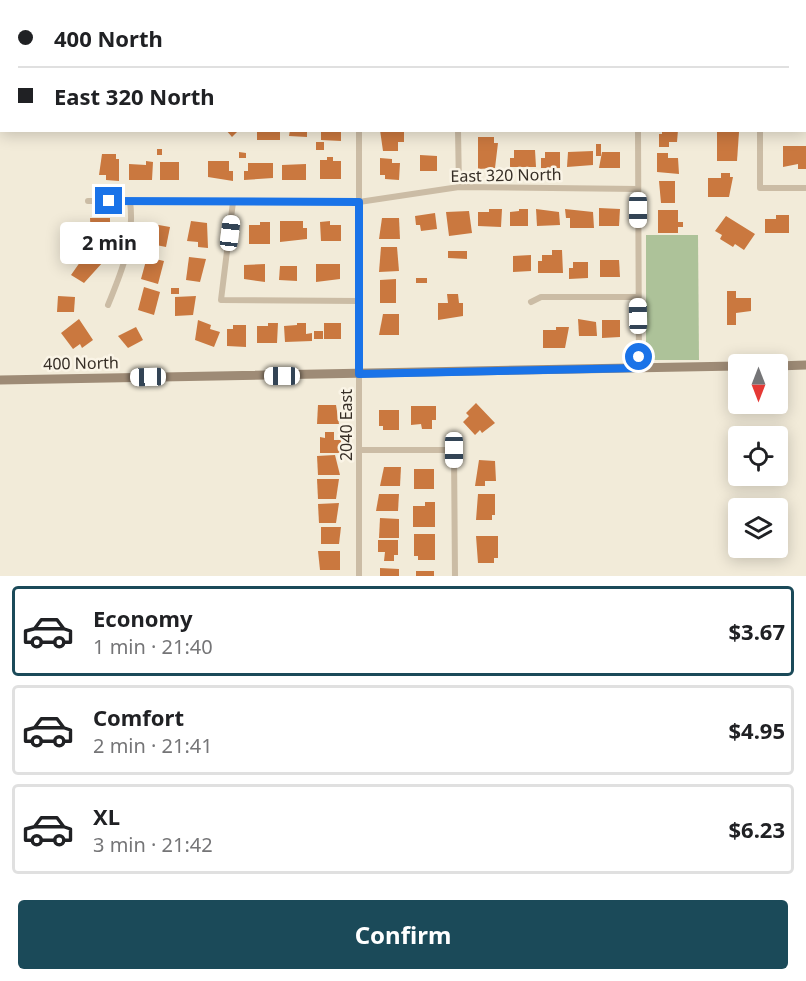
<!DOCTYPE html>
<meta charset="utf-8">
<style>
:root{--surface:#fff;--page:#f2f2f2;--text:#202124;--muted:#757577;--line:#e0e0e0;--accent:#1b4a59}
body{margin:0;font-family:"Noto Sans",sans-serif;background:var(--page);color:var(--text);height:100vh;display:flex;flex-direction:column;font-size:22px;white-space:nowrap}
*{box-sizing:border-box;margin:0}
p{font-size:20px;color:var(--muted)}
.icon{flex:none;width:33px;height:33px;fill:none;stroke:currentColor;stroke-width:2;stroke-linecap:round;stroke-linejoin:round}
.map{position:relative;height:576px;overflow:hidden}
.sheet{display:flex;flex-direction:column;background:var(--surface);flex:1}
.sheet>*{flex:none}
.guide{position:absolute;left:0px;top:0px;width:807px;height:132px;box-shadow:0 3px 15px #0003;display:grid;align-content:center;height:132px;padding:0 18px;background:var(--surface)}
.needle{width:39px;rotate:180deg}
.fabs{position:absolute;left:728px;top:354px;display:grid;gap:12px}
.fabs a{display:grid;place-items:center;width:60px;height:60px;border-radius:6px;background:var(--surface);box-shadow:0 3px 15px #0003;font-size:30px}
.end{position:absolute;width:27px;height:27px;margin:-14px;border:8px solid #1a73e8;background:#fff;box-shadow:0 0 0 3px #fff}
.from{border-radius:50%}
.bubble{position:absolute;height:42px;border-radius:6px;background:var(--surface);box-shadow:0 3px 15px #0003;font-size:20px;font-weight:700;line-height:42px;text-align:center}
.car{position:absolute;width:18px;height:36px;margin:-18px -9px;border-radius:8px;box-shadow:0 0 4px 2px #0007;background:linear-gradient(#fff 24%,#345 0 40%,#fff 0 76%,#345 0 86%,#fff 0)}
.guide b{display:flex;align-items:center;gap:21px;height:57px;font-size:22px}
.guide b+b{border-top:2px solid var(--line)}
.guide i{width:15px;height:15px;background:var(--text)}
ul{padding:10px 0 0;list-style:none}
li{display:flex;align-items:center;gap:18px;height:90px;margin:0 12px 9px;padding:0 6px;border:3px solid var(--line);border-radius:6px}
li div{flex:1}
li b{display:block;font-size:22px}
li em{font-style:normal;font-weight:700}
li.active{border-color:var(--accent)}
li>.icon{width:54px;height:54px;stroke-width:1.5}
.action{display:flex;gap:12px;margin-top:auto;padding:12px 18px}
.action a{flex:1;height:69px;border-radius:6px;background:var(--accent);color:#fff;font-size:24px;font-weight:700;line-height:69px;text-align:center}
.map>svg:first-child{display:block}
.green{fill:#adc299}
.building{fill:#ca783f}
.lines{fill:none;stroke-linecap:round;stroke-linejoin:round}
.street{stroke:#cbbca5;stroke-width:6}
.secondary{stroke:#9e8b76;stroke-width:9}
.route{stroke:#1a73e8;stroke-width:8}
.labels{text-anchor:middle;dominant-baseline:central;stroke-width:5;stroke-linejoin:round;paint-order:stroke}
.street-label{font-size:16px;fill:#362e26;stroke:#faf4e6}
</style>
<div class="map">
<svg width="806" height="576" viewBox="0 0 806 576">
<rect width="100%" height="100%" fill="#f2ebd9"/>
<!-- green -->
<path class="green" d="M646 235H698L699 360H654L646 353Z"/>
<!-- building -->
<g class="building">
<path d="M226 130H239L232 137Z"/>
<rect x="257" y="130" width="23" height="10"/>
<path d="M290 130H307V137L289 136Z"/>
<path d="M321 130H341V141L321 140Z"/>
<path d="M380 130H404V142H398V151H383Z"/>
<path d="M662 130H678L677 142H669V147H659V134H662Z"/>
<path d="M717 132H739L737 161H717Z"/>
<path d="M478 137H494V143H498L495 168 478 169Z"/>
<rect x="316" y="142" width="8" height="8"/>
<rect x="596" y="144" width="5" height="12"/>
<path d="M783 146H806V169H798V164L783 167Z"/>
<rect x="157" y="149" width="5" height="6"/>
<path d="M514 150H535L536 167H510V158H514Z"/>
<path d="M593 151V165L567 167 568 152Z"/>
<path d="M239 152 246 153V158H239Z"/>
<path d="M545 152H560V168H541V158H545Z"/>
<path d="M602 152H620V168H599Z"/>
<path d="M657 153H668V158H678L679 174 657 172Z"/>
<path d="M102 154H116V159H119V181L106 180V175H99Z"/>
<path d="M420 155 437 156V171H420Z"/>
<path d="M327 157H333V161H341V179H320V160H327Z"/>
<path d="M380 158 392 159V163H400L399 180 385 179V175H380Z"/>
<path d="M146 161 153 162 152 180H129V164L146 165Z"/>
<path d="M208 161H229V171H233V181L208 177Z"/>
<rect x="160" y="162" width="19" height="18"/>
<path d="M248 163H273V178L244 180V171H248Z"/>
<path d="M306 164V180H282V165Z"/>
<path d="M721 173H730V177H733L729 197H708V178H721Z"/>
<path d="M659 181H675V203H661Z"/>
<path d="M599 208 620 209 619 226H599Z"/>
<path d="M489 209H502L501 227 478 226V212H489Z"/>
<path d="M519 209H528V226H510V212L519 211Z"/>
<path d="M536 209 559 212 560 225 537 226Z"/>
<path d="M565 209 593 212 594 228H570V218H566Z"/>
<path d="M658 210H678V222H683V227H678V233H658Z"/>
<path d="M469 211 472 233 449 236 446 212Z"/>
<path d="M435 213 437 229 421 231 420 225H416L415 216Z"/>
<path d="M776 215H789V233H765V219H776Z"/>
<path d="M726 216 755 234 744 250 735 244 733 247 720 239 722 235 715 231Z"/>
<path d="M90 218H110V241H100V237H91Z"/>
<path d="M382 218H399L400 239H379Z"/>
<path d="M191 221 207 223 208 248 198 247V242L187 241Z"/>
<path d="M280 221H303V228H307V239L280 242Z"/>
<path d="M330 221V225H341V241H321L320 222Z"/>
<path d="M260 222H270V244H249V225H260Z"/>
<path d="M153 224 170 227 166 247 151 244Z"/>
<path d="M381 247H397L399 271 379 272Z"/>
<path d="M552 250H562L563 273H538V261H542V255H552Z"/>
<path d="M448 251H467V259L448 258Z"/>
<path d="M85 255 93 260 95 257 103 262 84 283 71 275Z"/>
<path d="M531 255V271L513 272V256Z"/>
<path d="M147 257 164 261 158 284 141 279Z"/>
<path d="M189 257 206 259 200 282 186 280Z"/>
<path d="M600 260H619L620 277H600Z"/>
<path d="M573 262H588V278L569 279V268H573Z"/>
<path d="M265 264V282L244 279V265Z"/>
<path d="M316 264H340V279L316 282Z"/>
<path d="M280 266H297V281L279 280Z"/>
<rect x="416" y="278" width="11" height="5"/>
<path d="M396 279V303H380V280Z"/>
<path d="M144 287 160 292 154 315 138 310Z"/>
<rect x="171" y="288" width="8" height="6"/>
<path d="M727 291H736V298H751V311L736 313V325H727Z"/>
<path d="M447 294H458L459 303H463V316L438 320V303H448Z"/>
<path d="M58 296 75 297 74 312H57Z"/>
<path d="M196 296 193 315 175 316V297Z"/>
<path d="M383 314H399V335H379Z"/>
<path d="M79 319 93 340 82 348 80 344 73 349 61 333Z"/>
<path d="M578 319 596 322 597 336H579Z"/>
<path d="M198 320 211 325 210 329 220 332 214 347 195 340Z"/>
<path d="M602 320H620V337L602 338Z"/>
<path d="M268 323H278L277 343H257V326H268Z"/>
<path d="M297 323H306V334L312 333V341L285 342 284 326 297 325Z"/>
<rect x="324" y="323" width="17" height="16"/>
<path d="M233 325H246V347L227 346V329H233Z"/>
<path d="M136 327 143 340 128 348 118 336Z"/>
<path d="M556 327H569L565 348H543V330H556Z"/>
<rect x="314" y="331" width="9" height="8"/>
<path d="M476 403 495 423 482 433 480 430 475 435 463 422 469 416 466 413Z"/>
<path d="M318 405H336L339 424H317Z"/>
<path d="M411 406H436V420H432V429H422L421 424 411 425Z"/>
<path d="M379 410H399V430H383V426H379Z"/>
<path d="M325 432H334V440H341V453H320V437L325 438Z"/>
<path d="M335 455 340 475H318L317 456Z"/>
<path d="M479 460 495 461 496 481H485V486H475Z"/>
<path d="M384 467H401L400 486H380Z"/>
<rect x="414" y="469" width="20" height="20"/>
<path d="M317 479H339L336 499H318Z"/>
<path d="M379 494H399L398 511H376Z"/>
<path d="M478 494H495V515H492V520H476Z"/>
<path d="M425 502H435V527H413V506H425Z"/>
<path d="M339 503 336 523H319L318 504Z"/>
<path d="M380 518 399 519V538H379Z"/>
<path d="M321 527H341L339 544H321Z"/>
<path d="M414 534H435V560H418V556H414Z"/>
<path d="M476 536H498V558H494V563H478Z"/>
<path d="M378 540H398V555H394V561H384L385 552H378Z"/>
<path d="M318 551H340V570H320Z"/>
<path d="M380 568 399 569V576H380Z"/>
<rect x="416" y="571" width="18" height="5"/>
</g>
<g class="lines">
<!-- street -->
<g class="street">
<path d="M358 0V2"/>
<path d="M638 0V2"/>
<path d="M760 0V2"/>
<path d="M465 2 466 0"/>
<path d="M359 130V576"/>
<path d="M458 130 459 187"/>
<path d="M638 130 639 368"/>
<path d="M760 130V188H806"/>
<path d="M88 201 359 202 459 187 638 189"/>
<path d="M233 202 221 300 359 301"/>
<path d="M531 302 541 297H638"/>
<path d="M108 305C122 271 135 240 130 201"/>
<path d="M359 450H454L455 576"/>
</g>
<!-- secondary -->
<g class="secondary">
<path d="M777 366 806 365"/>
<path d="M0 380 738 366"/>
</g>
</g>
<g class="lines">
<!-- route -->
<path class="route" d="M109 201 359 202V374L639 368V357"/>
</g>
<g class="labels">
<!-- street labels -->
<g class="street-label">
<text transform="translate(506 175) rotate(-1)">East 320 North</text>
<text transform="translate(81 363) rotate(-1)">400 North</text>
<text transform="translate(346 425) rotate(-90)">2040 East</text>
</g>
</g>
</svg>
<div class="fabs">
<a><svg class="needle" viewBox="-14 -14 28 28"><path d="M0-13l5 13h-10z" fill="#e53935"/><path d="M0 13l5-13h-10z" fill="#757577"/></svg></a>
<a><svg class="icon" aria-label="locate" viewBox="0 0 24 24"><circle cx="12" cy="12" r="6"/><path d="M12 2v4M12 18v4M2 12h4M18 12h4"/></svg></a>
<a><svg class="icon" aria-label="layers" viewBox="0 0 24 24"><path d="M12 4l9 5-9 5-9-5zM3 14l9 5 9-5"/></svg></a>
</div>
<i class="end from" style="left:639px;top:357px"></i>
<i class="end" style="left:109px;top:201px"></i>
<div class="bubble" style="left:60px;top:222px;width:99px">2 min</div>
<i class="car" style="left:638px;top:210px;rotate:180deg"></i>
<i class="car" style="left:230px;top:233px;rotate:7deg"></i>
<i class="car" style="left:638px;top:316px;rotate:359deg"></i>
<i class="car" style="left:282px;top:376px;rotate:270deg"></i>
<i class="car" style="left:148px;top:377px;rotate:269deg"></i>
<i class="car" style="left:454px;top:450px;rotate:180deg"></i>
<div class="guide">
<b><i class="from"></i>400 North</b>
<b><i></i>East 320 North</b>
</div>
</div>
<section class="sheet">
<ul>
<li class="active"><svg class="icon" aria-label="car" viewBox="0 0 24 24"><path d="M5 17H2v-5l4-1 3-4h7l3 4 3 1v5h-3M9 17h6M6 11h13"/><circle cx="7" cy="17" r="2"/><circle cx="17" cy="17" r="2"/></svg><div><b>Economy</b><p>1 min · 21:40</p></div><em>$3.67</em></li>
<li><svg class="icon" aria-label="car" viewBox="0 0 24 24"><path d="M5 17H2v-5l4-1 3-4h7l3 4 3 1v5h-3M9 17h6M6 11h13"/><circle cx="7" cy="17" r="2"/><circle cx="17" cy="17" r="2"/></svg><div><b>Comfort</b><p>2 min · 21:41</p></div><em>$4.95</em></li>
<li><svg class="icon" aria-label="car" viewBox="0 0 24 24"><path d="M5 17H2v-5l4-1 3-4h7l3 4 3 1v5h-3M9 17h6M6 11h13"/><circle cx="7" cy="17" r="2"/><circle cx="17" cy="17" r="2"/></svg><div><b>XL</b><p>3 min · 21:42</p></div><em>$6.23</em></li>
</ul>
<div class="action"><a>Confirm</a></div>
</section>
